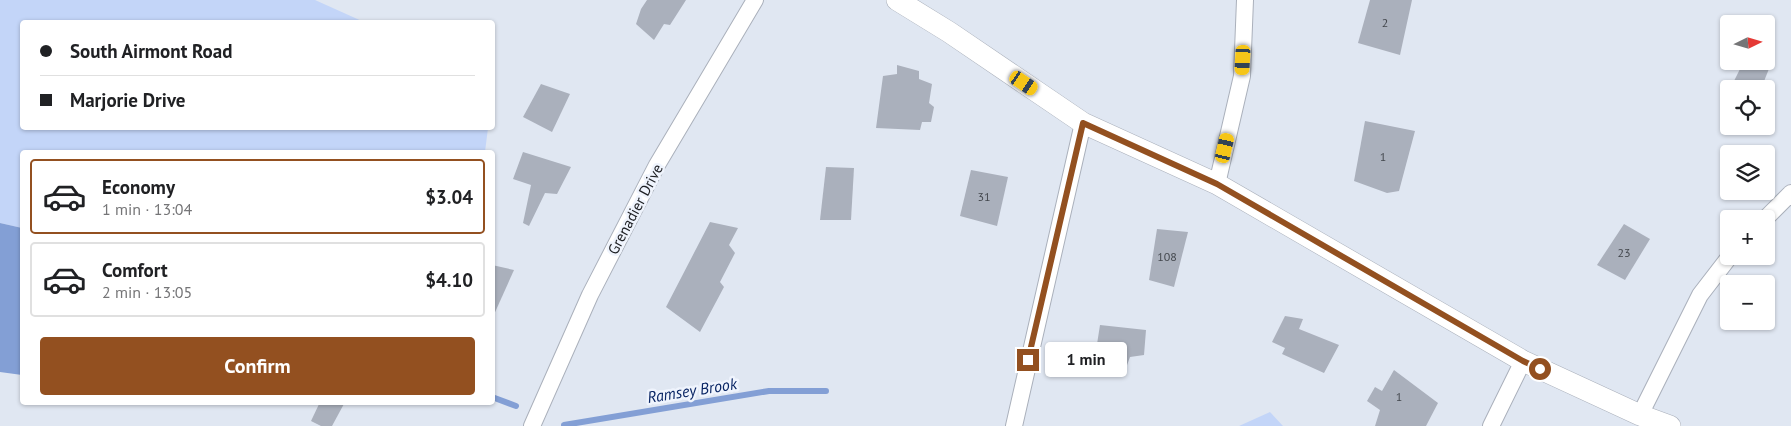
<!DOCTYPE html>
<meta charset="utf-8">
<style>
:root{--surface:#fff;--page:#f2f2f2;--text:#202124;--muted:#757577;--line:#e0e0e0;--accent:#935020}
body{margin:0;font-family:"PT Sans",sans-serif;background:var(--page);color:var(--text);height:100vh;display:flex;flex-direction:column;font-size:19px;white-space:nowrap}
*{box-sizing:border-box;margin:0}
p{font-size:16px;color:var(--muted)}
.icon{flex:none;width:28px;height:28px;fill:none;stroke:currentColor;stroke-width:2;stroke-linecap:round;stroke-linejoin:round}
.map{position:relative;flex:1;overflow:hidden}
.drawer{position:absolute;left:20px;top:150px;width:475px;height:255px;display:flex;flex-direction:column;background:var(--surface);border-radius:5px;box-shadow:0 1px 4px #0004}
.drawer>*{flex:none}
.top-card{position:absolute;left:20px;top:20px;width:475px;height:110px;border-radius:5px;box-shadow:0 1px 4px #0004;display:grid;align-content:center;height:110px;padding:0 20px;background:var(--surface)}
.needle{width:32px;rotate:85deg}
.tools{position:absolute;left:1720px;top:15px;display:grid;gap:10px}
.tools a{display:grid;place-items:center;width:55px;height:55px;border-radius:5px;background:var(--surface);box-shadow:0 1px 4px #0004;font-size:25px}
.end{position:absolute;width:22px;height:22px;margin:-11px;border:6px solid #935020;background:#fff;box-shadow:0 0 0 2px #fff}
.from{border-radius:50%}
.bubble{position:absolute;height:35px;border-radius:5px;background:var(--surface);box-shadow:0 1px 4px #0004;font-size:16px;font-weight:700;line-height:35px;text-align:center}
.car{position:absolute;width:15px;height:30px;margin:-15px -8px;border-radius:6px;box-shadow:0 0 4px 1px #0007;background:linear-gradient(#f5c518 24%,#345 0 40%,#f5c518 0 76%,#345 0 86%,#f5c518 0)}
.top-card b{display:flex;align-items:center;gap:18px;height:48px;font-size:19px}
.top-card b+b{border-top:1px solid var(--line)}
.top-card i{width:12px;height:12px;background:var(--text)}
ul{padding:9px 0 0;list-style:none}
li{display:flex;align-items:center;gap:15px;height:75px;margin:0 10px 8px;padding:0 10px;border:2px solid var(--line);border-radius:5px}
li div{flex:1}
li b{display:block;font-size:19px}
li em{font-style:normal;font-weight:700}
li.on{border-color:var(--accent)}
li>.icon{width:45px;height:45px;stroke-width:1.5}
.primary-button{display:flex;gap:10px;margin-top:auto;padding:10px 20px}
.primary-button a{flex:1;height:58px;border-radius:5px;background:var(--accent);color:#fff;font-size:20px;font-weight:700;line-height:58px;text-align:center}
.map>svg:first-child{display:block}
.green{fill:#c3d5f8}
.water{fill:#839fd5}
.lines{fill:none;stroke-linecap:round;stroke-linejoin:round}
.stream{stroke:#839fd5;stroke-width:6}
.building{fill:#aab0bc}
.minor-casing{stroke:#aab0bb;stroke-width:18}
.tertiary-casing{stroke:#aab0bb;stroke-width:22}
.minor{stroke:#fff;stroke-width:16}
.tertiary{stroke:#fff;stroke-width:21}
.route{stroke:#935020;stroke-width:6}
.labels{text-anchor:middle;dominant-baseline:central;stroke-width:5;stroke-linejoin:round;paint-order:stroke}
.number-label{font-size:12px;fill:#42464c}
.street-label{font-size:15px;fill:#202226;stroke:#eff4fd}
.water-label{font-size:16px;font-style:italic;fill:#092564;stroke:#eff4fd}
</style>
<div class="map">
<svg width="1791" height="426" viewBox="0 0 1791 426">
<rect width="100%" height="100%" fill="#e0e7f2"/>
<!-- green -->
<g class="green">
<path d="M0 0H315L364 22H22V128H488L485 152H22V228L0 223Z"/>
<path d="M1270 412 1283 426H1239Z"/>
</g>
<!-- water -->
<path class="water" d="M0 223 22 228V375L0 372Z"/>
<g class="lines">
<!-- stream -->
<g class="stream">
<path d="M492 397 516 406"/>
<path d="M564 425 769 391H826"/>
</g>
</g>
<!-- building -->
<g class="building">
<path d="M647 0H686L670 25 664 24 654 40 636 24 641 9Z"/>
<path d="M1370 0H1412L1400 55 1358 43Z"/>
<path d="M1744 61H1772L1761 89H1730Z"/>
<path d="M897 65 919 71V79L932 84 929 103 934 107 931 122H922L920 130 876 128 883 76 897 74Z"/>
<path d="M541 84 570 94 552 132 523 117Z"/>
<path d="M1365 121 1415 131 1399 191 1387 193 1354 181Z"/>
<path d="M523 152 571 167 557 194 545 193 529 226 523 223 531 185 513 179Z"/>
<path d="M826 167 854 168 851 220H820Z"/>
<path d="M971 170 1008 177 997 226 960 216Z"/>
<path d="M710 222 738 228 729 245 735 253 720 282 724 287 700 332 666 307Z"/>
<path d="M1624 224 1650 239 1625 280 1597 265Z"/>
<path d="M1157 229 1188 232 1174 287 1149 280Z"/>
<path d="M492 265 514 270 492 319Z"/>
<path d="M1285 316 1303 319 1299 329 1339 345 1324 373 1282 354 1285 348 1272 342Z"/>
<path d="M1100 325 1146 330 1144 355 1130 357 1126 368 1095 357Z"/>
<path d="M1394 370 1438 403 1426 426H1375L1380 410 1367 401 1375 387 1382 391Z"/>
<path d="M320 402H345L332 426H321L311 421Z"/>
</g>
<g class="lines">
<!-- minor casing -->
<g class="minor-casing">
<g id="minor">
<path d="M1217 184 1242 76 1245 0"/>
<path d="M1765 219 1791 193"/>
<path d="M1640 415 1700 295 1730 256"/>
<path d="M532 426 590 295 657 165 755 0"/>
<path d="M1014 426 1083 123"/>
<path d="M1491 426 1523 361"/>
</g>
</g>
<!-- tertiary casing -->
<g class="tertiary-casing">
<path id="tertiary" d="M897 0 949 32 1083 123 1217 184 1523 361 1640 415 1670 426"/>
</g>
<!-- minor -->
<use href="#minor" class="minor"/>
<!-- tertiary -->
<use href="#tertiary" class="tertiary"/>
</g>
<g class="lines">
<!-- route -->
<path class="route" d="M1028 360 1083 123 1217 184 1523 361 1540 369"/>
</g>
<g class="labels">
<!-- number labels -->
<g class="number-label">
<text x="1385" y="22">2</text>
<text x="1383" y="156">1</text>
<text x="984" y="196">31</text>
<text x="1624" y="252">23</text>
<text x="1167" y="256">108</text>
<text x="1399" y="396">1</text>
</g>
<!-- street labels -->
<g class="street-label">
<text transform="translate(635 209) rotate(-62)">Grenadier Drive</text>
</g>
<!-- water labels -->
<g class="water-label">
<text transform="translate(692 390) rotate(-9)">Ramsey Brook</text>
</g>
</g>
</svg>
<div class="tools">
<a><svg class="needle" viewBox="-14 -14 28 28"><path d="M0-13l5 13h-10z" fill="#e53935"/><path d="M0 13l5-13h-10z" fill="#757577"/></svg></a>
<a><svg class="icon" aria-label="locate" viewBox="0 0 24 24"><circle cx="12" cy="12" r="6"/><path d="M12 2v4M12 18v4M2 12h4M18 12h4"/></svg></a>
<a><svg class="icon" aria-label="layers" viewBox="0 0 24 24"><path d="M12 4l9 5-9 5-9-5zM3 14l9 5 9-5"/></svg></a>
<a>+</a>
<a>−</a>
</div>
<i class="end from" style="left:1540px;top:369px"></i>
<i class="end" style="left:1028px;top:360px"></i>
<div class="bubble" style="left:1045px;top:342px;width:82px">1 min</div>
<i class="car" style="left:1243px;top:60px;rotate:183deg"></i>
<i class="car" style="left:1024px;top:83px;rotate:124deg"></i>
<i class="car" style="left:1225px;top:148px;rotate:13deg"></i>
<div class="top-card">
<b><i class="from"></i>South Airmont Road</b>
<b><i></i>Marjorie Drive</b>
</div>
<section class="drawer">
<ul>
<li class="on"><svg class="icon" aria-label="car" viewBox="0 0 24 24"><path d="M5 17H2v-5l4-1 3-4h7l3 4 3 1v5h-3M9 17h6M6 11h13"/><circle cx="7" cy="17" r="2"/><circle cx="17" cy="17" r="2"/></svg><div><b>Economy</b><p>1 min · 13:04</p></div><em>$3.04</em></li>
<li><svg class="icon" aria-label="car" viewBox="0 0 24 24"><path d="M5 17H2v-5l4-1 3-4h7l3 4 3 1v5h-3M9 17h6M6 11h13"/><circle cx="7" cy="17" r="2"/><circle cx="17" cy="17" r="2"/></svg><div><b>Comfort</b><p>2 min · 13:05</p></div><em>$4.10</em></li>
</ul>
<div class="primary-button"><a>Confirm</a></div>
</section>
</div>
